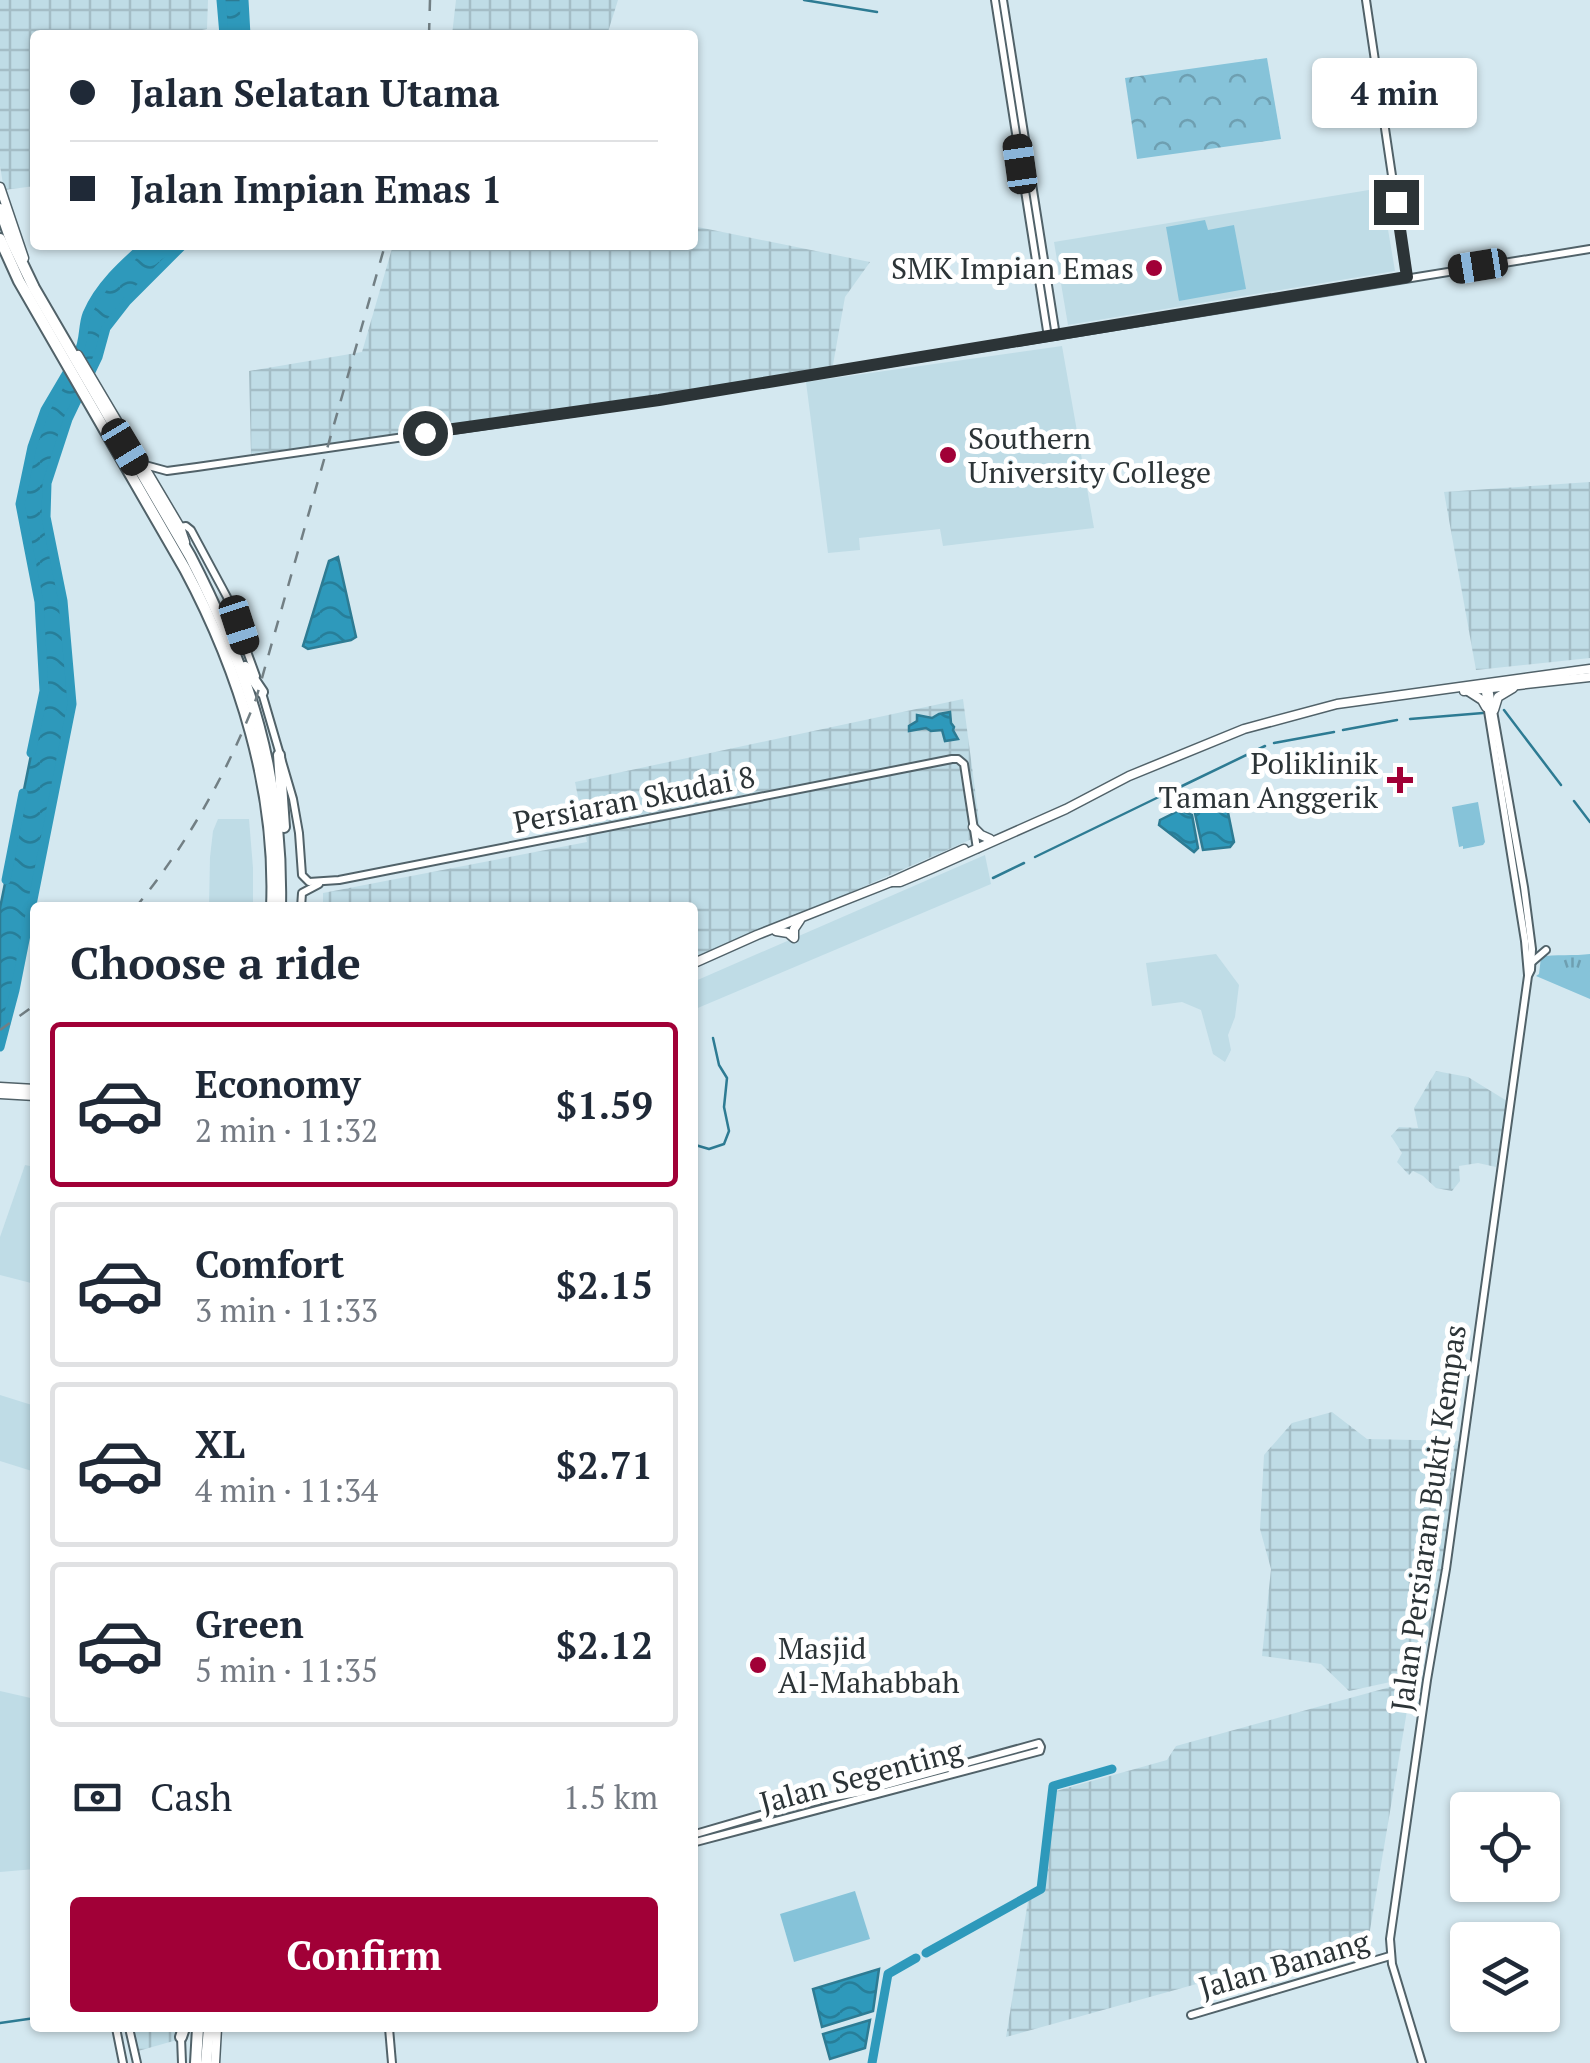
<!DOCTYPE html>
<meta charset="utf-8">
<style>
:root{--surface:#fff;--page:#f2f2f3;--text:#1f2937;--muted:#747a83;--line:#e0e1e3;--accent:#a10037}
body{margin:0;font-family:"PT Serif",serif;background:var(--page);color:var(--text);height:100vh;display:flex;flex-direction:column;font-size:38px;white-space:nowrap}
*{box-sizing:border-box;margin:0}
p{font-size:32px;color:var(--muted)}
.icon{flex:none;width:55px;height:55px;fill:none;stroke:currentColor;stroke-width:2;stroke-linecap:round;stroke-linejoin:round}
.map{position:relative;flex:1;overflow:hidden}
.sheet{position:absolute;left:30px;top:902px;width:668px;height:1130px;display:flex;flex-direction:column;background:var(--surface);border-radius:10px;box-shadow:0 2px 8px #0004}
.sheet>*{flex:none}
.banner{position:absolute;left:30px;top:30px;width:668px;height:220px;border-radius:10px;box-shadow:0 2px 8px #0004;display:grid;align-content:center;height:220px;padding:0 40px;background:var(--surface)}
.fabs{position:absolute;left:1450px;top:1792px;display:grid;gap:20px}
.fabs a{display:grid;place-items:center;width:110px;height:110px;border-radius:10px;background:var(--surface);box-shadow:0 2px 8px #0004;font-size:50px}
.end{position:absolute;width:45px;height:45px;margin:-22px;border:12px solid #2c3437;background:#fff;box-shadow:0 0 0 5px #fff}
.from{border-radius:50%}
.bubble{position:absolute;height:70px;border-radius:10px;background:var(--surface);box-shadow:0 2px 8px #0004;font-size:32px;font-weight:600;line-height:70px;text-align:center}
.car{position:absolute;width:30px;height:60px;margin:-30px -15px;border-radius:12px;box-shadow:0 0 8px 2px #0007;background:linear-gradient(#222 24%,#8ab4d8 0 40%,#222 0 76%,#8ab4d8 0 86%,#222 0)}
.banner b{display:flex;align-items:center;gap:35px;height:95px;font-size:38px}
.banner b+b{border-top:2px solid var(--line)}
.banner i{width:25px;height:25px;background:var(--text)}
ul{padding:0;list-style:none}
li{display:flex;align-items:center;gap:30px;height:165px;margin:0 20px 15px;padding:0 20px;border:5px solid var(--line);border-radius:10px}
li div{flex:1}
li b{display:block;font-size:38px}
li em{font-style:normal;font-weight:600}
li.selected{border-color:var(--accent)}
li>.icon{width:90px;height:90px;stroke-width:1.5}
h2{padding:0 40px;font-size:45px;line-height:120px}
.pay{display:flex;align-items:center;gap:25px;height:110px;padding:0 40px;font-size:38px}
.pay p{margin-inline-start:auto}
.action{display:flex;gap:20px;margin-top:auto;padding:20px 40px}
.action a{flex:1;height:115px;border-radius:10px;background:var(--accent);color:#fff;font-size:40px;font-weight:600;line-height:115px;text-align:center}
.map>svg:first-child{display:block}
.built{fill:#bfdce6}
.industrial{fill:url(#industrial-grid)}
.grass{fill:url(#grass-tufts)}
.park{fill:url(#park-crowns)}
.garden{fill:#86c3d9}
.water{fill:url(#water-waves);stroke:#2d7b93;stroke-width:2.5}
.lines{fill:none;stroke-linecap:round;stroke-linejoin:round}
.stream{stroke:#2d7b93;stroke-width:2.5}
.river{stroke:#2e99bb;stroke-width:9}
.secondary-casing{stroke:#516269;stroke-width:10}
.primary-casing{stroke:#516269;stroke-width:11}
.highway-casing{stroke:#516269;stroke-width:14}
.secondary{stroke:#fff;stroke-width:6}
.primary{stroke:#fff;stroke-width:8}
.highway{stroke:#fff;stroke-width:10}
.rail{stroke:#727f84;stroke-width:2.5;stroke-dasharray:12 12;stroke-linecap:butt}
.route{stroke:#2c3437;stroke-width:12}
.poi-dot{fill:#a10037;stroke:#fff;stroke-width:4}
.labels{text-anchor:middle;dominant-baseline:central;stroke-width:10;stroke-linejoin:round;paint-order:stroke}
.poi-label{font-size:30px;fill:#2c3437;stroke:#fff;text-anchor:end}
.street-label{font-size:30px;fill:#2c3437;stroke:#fff}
</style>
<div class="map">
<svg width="1590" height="2063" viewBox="0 0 1590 2063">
<defs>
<pattern id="industrial-grid" width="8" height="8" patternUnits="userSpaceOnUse" patternTransform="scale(2.5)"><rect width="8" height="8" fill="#bfdce6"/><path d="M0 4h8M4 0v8" fill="none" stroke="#a4bdc6"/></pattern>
<pattern id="grass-tufts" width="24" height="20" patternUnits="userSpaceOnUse" patternTransform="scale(2.5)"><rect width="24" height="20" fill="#86c3d9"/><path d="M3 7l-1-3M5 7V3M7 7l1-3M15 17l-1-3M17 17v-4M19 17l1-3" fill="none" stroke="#6e9fb1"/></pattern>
<pattern id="park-crowns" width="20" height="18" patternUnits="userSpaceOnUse" patternTransform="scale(2.5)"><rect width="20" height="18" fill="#86c3d9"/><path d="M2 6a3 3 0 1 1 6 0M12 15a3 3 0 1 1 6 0" fill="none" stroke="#6e9fb1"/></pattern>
<pattern id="water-waves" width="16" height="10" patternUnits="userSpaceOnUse" patternTransform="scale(2.5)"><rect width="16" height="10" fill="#2e99bb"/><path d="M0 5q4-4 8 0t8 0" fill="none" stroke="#277e99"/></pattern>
</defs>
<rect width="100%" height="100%" fill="#d4e8f0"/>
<!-- built -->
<g class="built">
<path d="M1381 188 1395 271 1068 325 1054 242Z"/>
<path d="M1062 346 1094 528 943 546 940 529 859 538 860 550 828 553 806 382Z"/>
<path d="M218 819H249L253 868V907H209L210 857 213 831Z"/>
<path d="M985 855 991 884 693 1010V982Z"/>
<path d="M1216 954 1239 985 1235 1017 1228 1035 1231 1050 1225 1062 1213 1054 1201 1010 1182 1002 1152 1006 1146 963Z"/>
<path d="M25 1165 35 1167V1284L0 1275V1237Z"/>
<path d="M0 1395 35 1406V1472L0 1461Z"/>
<path d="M0 1691 35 1699V1869L0 1872Z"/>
</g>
<!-- industrial -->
<g class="industrial">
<path d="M0 0H208L207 29 197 31V35H35V186L4 190 0 166Z"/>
<path d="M456 0H618L607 35H452Z"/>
<path d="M693 226 870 262 845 297 831 376 660 402 251 454 249 371 362 352 393 245H692Z"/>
<path d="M1590 482V658L1476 670 1444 492Z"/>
<path d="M963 699 981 835 693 962 692 908H323V893L587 842 575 782Z"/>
<path d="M1436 1071 1468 1077 1507 1101 1496 1167 1478 1163 1459 1166 1460 1181 1452 1191 1436 1188 1423 1176 1413 1171 1409 1175 1397 1162 1402 1153 1391 1136 1399 1127 1418 1128 1414 1108Z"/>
<path d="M1332 1412 1367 1439 1463 1441 1442 1593 1418 1676 1349 1691 1321 1664 1262 1656 1271 1569 1260 1529 1264 1455 1292 1423Z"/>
<path d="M1412 1681 1369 1936 1006 2037 1028 1901 1043 1892 1056 1791 1167 1760 1176 1746Z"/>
<path d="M132 2028H178L177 2040 138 2051Z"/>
</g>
<!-- grass -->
<path class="grass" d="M1590 954V999L1536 976 1539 974 1541 957C1553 954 1576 956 1590 954Z"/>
<!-- park -->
<path class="park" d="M1267 58 1281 139 1137 159 1125 78Z"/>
<!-- garden -->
<g class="garden">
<path d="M1205 220 1208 230 1234 225 1246 289 1179 301 1166 227Z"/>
<path d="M1478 802 1485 842 1483 845 1463 849V846L1459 847 1452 807Z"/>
<path d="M855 1891 870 1939 794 1962 780 1914Z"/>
</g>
<!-- water -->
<g class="water">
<path d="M221 0H244L246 35H224Z"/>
<path d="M145 245H183L127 301 106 328 98 357 68 419 47 483 46 517 63 601 72 704 15 990 0 1047V908L44 691 39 602 20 504 32 447 45 410 82 346V329L88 313 102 287 125 262Z"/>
<path d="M338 557 356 637 351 640 308 649 303 646 329 561Z"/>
<path d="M950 712 951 723 954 727 953 730 958 739 945 741 942 730 931 731 926 728 909 731V726L917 721V715L932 718 939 714Z"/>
<path d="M1221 791 1224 793 1234 842 1230 847 1203 850 1194 809 1197 804Z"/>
<path d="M1180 810 1192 815 1198 848 1194 852 1159 825 1160 820Z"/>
<path d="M879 1969 873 2011 822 2027 813 1989Z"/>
<path d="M870 2020 865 2048 830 2059 823 2034Z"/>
</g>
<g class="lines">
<!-- stream -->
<g class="stream">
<path d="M804 0 877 12"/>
<path d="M1504 710 1561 785"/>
<path d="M1410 719 1483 713"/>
<path d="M1343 730 1397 720"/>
<path d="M1274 743 1334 732"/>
<path d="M1180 787 1265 746"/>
<path d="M1574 801 1590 822"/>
<path d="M1035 857 1169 792"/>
<path d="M993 878 1024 863"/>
<path d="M692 1144 709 1149 724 1144 729 1131 724 1107 727 1078 719 1065 713 1038"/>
<path d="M0 2023 35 2018"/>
</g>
<!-- river -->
<g class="river">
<path d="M221 0 224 35"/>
<path d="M244 0 246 35"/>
<path d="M78 353C85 341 82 327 87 314 99 286 123 264 145 245"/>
<path d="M86 382 98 357 106 328 127 301 183 245"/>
<path d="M31 753 44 691 39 602 20 504 32 447 45 410 68 371"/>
<path d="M6 880 23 793"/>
<path d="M0 1047 15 990 72 704 63 601 46 517 47 483 68 419 79 396"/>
<path d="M926 1953 1041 1889 1053 1786 1112 1769"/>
<path d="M872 2063 888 1974 916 1958"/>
</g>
<!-- secondary casing -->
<g class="secondary-casing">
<g id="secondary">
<path d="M995 0 1048 337"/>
<path d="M1003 0 1056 336"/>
<path d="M1366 0 1407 277"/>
<path d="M145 465 167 471 197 467 659 400 1590 249"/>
<path d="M180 527 186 526 191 530 227 597 256 676"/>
<path d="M1484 686 1525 941 1528 975"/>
<path d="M262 693 293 799 299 833 302 875 309 882 339 880 952 759H958L964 764 977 849"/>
<path d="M301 908 302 893 319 884"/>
<path d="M1532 962 1546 950"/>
<path d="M692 1835 802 1803 857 1793 1039 1743 1041 1747 1040 1751 692 1843"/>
<path d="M1191 2015 1390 1956"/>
<path d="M116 2028 123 2063"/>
<path d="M129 2028 137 2063"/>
<path d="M389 2028 392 2063"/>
<path d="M181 2037 182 2063"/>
<path d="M1422 2063 1392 1964 1390 1939 1427 1680 1446 1569 1528 976 1531 970 1532 949 1524 887 1489 688"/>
</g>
</g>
<!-- primary casing -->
<g class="primary-casing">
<g id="primary">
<path d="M0 187 24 258"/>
<path d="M78 355 180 527 185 542"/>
<path d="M1464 691 1590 677"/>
<path d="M1468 691 1482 700 1486 707"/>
<path d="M1494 710 1498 697 1513 688"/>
<path d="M973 827 981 835 990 839"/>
<path d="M891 882H900L931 869 1066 809 1129 776 1244 729 1337 704 1590 669"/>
<path d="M776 931 788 933 794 938V929L800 920"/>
<path d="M692 964 757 935 891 882 964 849"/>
<path d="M0 1087 35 1089"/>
<path d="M0 1094 35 1096"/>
<path d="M215 2063 217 2028"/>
</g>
</g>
<!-- highway casing -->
<g class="highway-casing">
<g id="highway">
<path d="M0 209 11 240 34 288 190 556C250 672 283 776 280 908"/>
<path d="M0 239 19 281 185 569C240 672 277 790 272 908"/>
<path d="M245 667 262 692"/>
<path d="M279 755 284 827"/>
<path d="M181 2037 184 2028"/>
<path d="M196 2063 198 2028"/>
<path d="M206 2063 209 2028"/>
</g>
</g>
<!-- secondary -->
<use href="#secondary" class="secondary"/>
<!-- primary -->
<use href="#primary" class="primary"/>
<!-- highway -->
<use href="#highway" class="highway"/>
<!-- rail -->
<g class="rail">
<path d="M429 35 430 0"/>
<path d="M135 908C187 845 226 775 256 699L385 245"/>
<path d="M0 1030 35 1005"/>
</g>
</g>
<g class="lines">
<!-- route -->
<path class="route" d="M425 433 659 400 1407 277 1396 202"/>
</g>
<!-- markers -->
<g class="poi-dot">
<circle cx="1154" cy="268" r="10"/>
<circle cx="948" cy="455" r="10"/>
<path d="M1395 765h10v10h10v10h-10v10h-10v-10h-10v-10h10z"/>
<circle cx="758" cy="1665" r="10"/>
</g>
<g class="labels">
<!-- poi labels -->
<g class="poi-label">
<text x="1134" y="268">SMK Impian Emas</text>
<text x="968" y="438" text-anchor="start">Southern<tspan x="968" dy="34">University College</tspan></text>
<text x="1378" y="763">Poliklinik<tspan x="1378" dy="34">Taman Anggerik</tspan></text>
<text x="778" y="1648" text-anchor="start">Masjid<tspan x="778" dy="34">Al-Mahabbah</tspan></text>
</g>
<!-- street labels -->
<g class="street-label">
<text transform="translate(634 799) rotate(-11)">Persiaran Skudai 8</text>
<text transform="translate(1428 1518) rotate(-82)">Jalan Persiaran Bukit Kempas</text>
<text transform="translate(861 1776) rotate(-15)">Jalan Segenting</text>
<text transform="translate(1284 1964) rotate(-16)">Jalan Banang</text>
</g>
</g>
</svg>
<div class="fabs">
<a><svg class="icon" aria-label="locate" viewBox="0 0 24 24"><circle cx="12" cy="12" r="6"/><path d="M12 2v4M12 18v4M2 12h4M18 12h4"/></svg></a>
<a><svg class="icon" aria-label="layers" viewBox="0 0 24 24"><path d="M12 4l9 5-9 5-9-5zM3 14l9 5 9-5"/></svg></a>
</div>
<i class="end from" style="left:425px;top:433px"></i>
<i class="end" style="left:1396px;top:202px"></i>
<div class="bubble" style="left:1312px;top:58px;width:165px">4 min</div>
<i class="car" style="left:1020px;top:164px;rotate:352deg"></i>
<i class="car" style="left:1478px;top:266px;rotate:261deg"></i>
<i class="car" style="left:125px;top:447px;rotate:149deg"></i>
<i class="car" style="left:239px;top:625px;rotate:162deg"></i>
<div class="banner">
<b><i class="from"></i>Jalan Selatan Utama</b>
<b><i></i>Jalan Impian Emas 1</b>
</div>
<section class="sheet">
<h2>Choose a ride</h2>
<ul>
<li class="selected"><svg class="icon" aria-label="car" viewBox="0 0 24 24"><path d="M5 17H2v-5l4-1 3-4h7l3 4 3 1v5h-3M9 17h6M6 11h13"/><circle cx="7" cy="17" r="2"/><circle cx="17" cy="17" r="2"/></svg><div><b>Economy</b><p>2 min · 11:32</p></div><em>$1.59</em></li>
<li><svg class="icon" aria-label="car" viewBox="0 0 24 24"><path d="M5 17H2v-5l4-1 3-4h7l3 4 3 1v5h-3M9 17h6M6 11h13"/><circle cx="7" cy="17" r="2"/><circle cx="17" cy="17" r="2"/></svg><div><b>Comfort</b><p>3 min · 11:33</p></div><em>$2.15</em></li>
<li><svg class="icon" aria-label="car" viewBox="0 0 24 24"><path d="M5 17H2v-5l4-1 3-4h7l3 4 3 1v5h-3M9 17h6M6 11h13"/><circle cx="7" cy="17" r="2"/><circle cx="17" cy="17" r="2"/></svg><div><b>XL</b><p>4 min · 11:34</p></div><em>$2.71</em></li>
<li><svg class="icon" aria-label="car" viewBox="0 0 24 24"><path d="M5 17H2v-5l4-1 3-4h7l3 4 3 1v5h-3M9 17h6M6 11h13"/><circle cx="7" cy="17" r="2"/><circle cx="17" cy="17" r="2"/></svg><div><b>Green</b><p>5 min · 11:35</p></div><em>$2.12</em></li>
</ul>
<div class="pay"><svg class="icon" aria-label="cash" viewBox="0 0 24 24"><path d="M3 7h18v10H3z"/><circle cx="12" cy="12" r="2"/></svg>Cash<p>1.5 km</p></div>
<div class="action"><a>Confirm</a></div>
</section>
</div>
